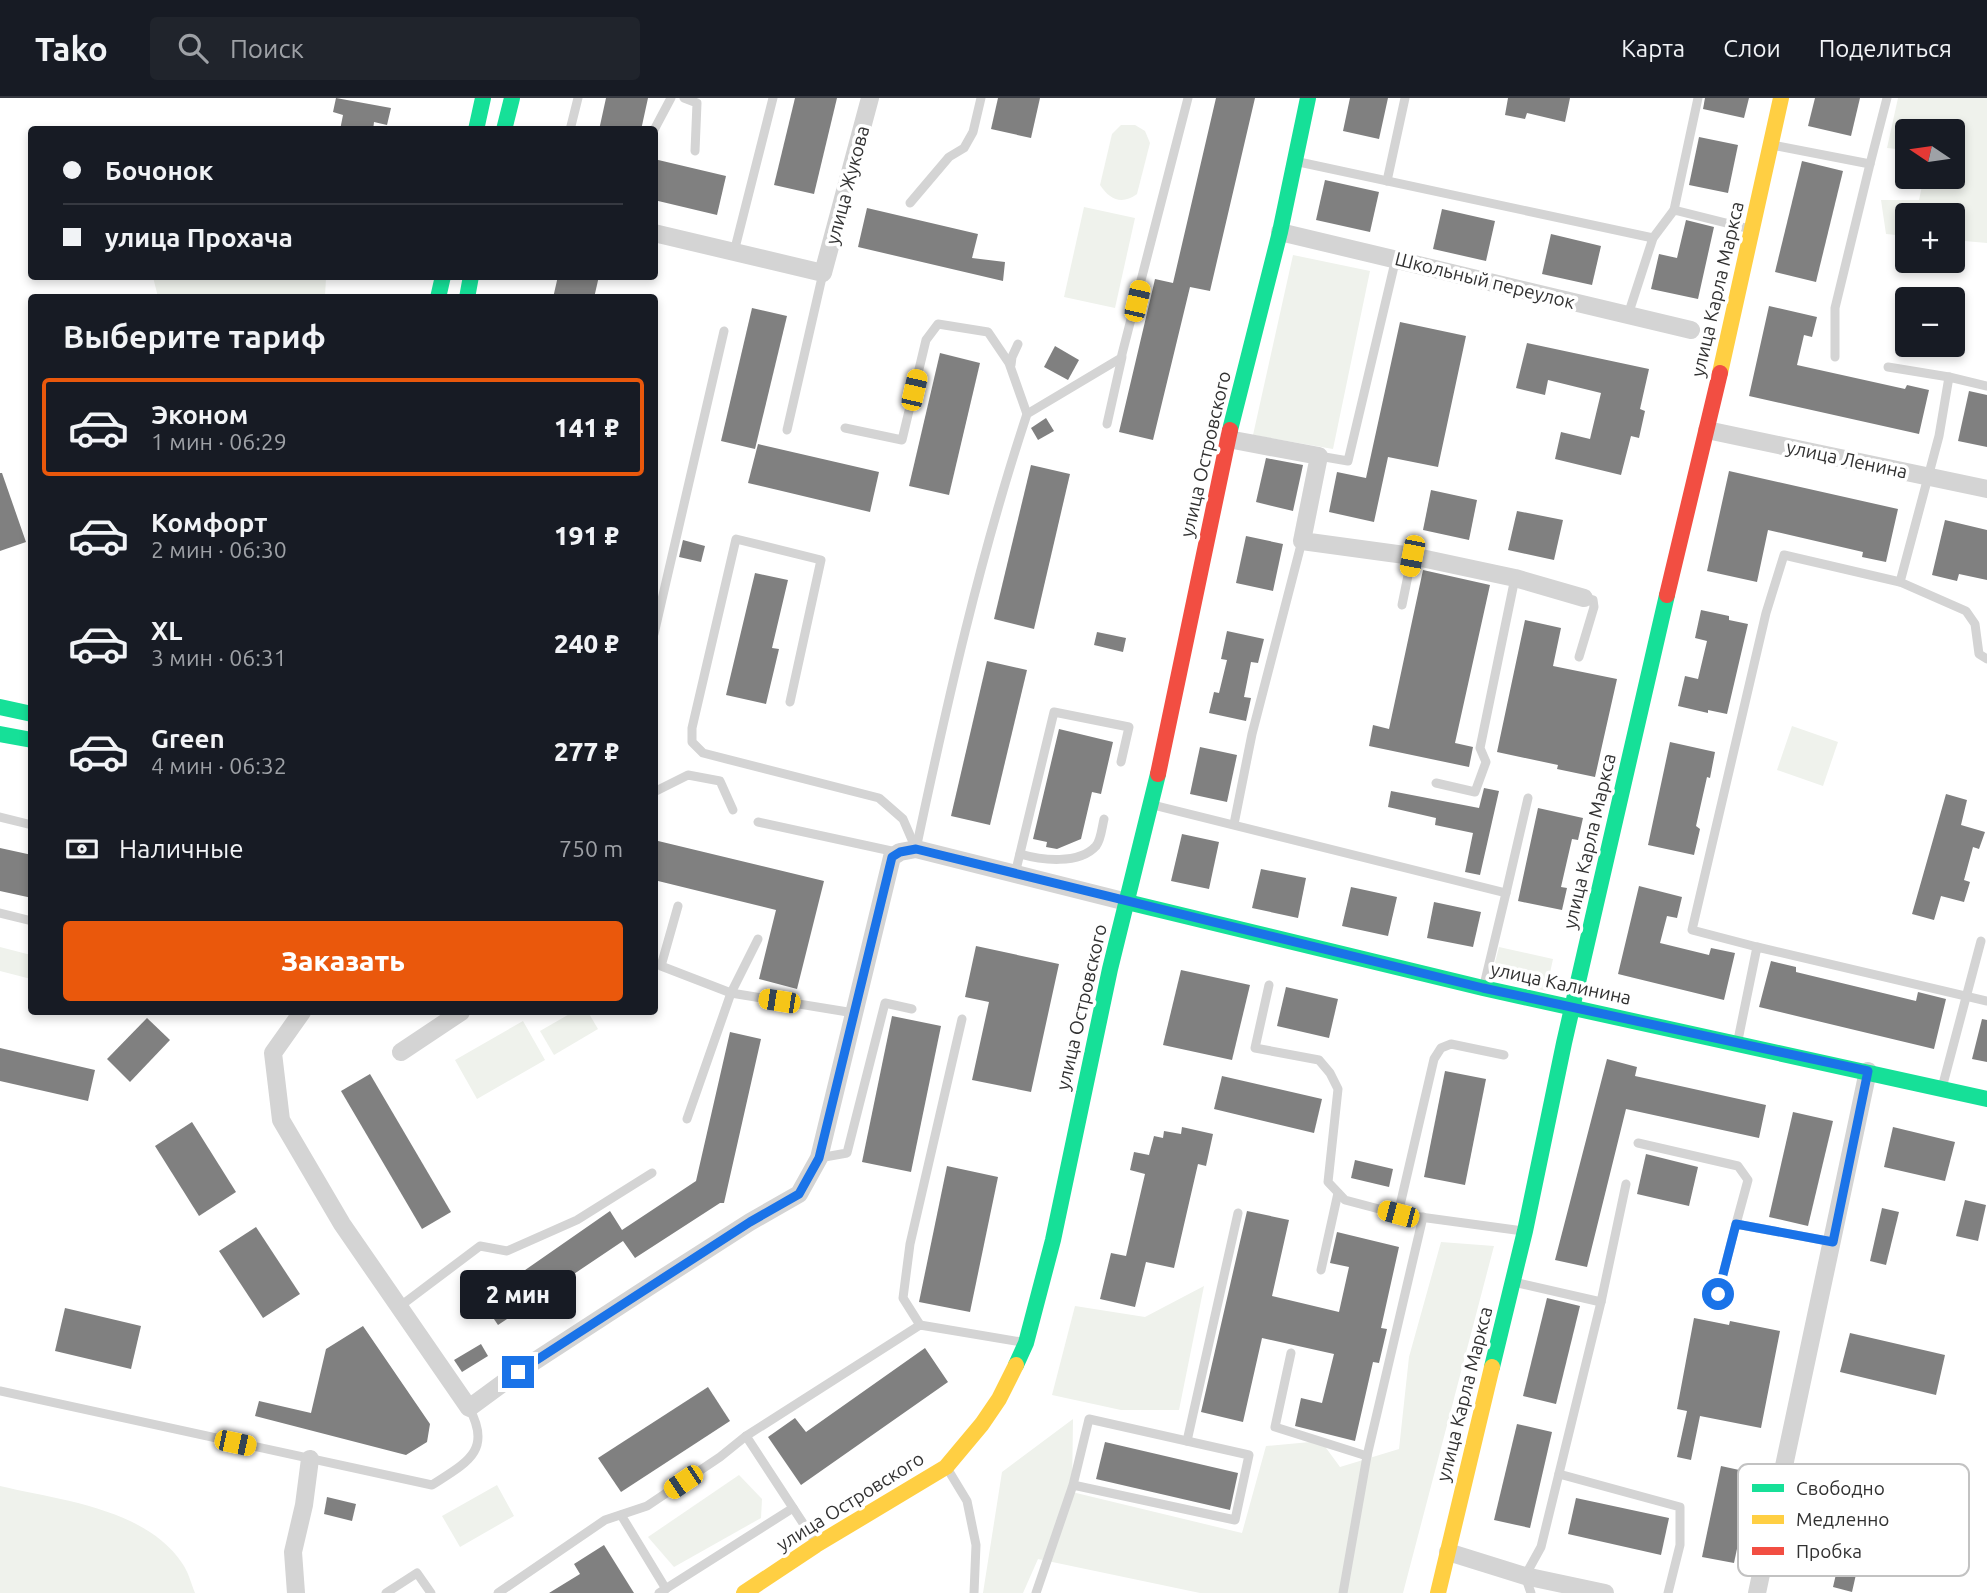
<!DOCTYPE html>
<html lang="ru">
<meta charset="utf-8">
<style>
:root{--surface:#171b24;--page:#20242c;--text:#f1f3f6;--muted:#9ea1a6;--line:#363941;--accent:#ea580c}
body{margin:0;font-family:Ubuntu,sans-serif;background:var(--page);color:var(--text);height:100vh;display:flex;flex-direction:column;font-size:26px;white-space:nowrap}
*{box-sizing:border-box;margin:0}
p{font-size:23px;color:var(--muted)}
.icon{flex:none;width:38px;height:38px;fill:none;stroke:currentColor;stroke-width:2;stroke-linecap:round;stroke-linejoin:round}
.map{position:relative;flex:1;overflow:hidden}
.drawer{position:absolute;left:28px;top:196px;width:630px;height:721px;display:flex;flex-direction:column;background:var(--surface);border-radius:7px;box-shadow:0 4px 10px #0003}
.drawer>*{flex:none}
.banner{position:absolute;left:28px;top:28px;width:630px;height:154px;border-radius:7px;box-shadow:0 4px 10px #0003;display:grid;align-content:center;height:154px;padding:0 35px;background:var(--surface)}
.needle{width:46px;rotate:283deg}
.fabs{position:absolute;left:1895px;top:21px;display:grid;gap:14px}
.fabs a{display:grid;place-items:center;width:70px;height:70px;border-radius:7px;background:var(--surface);box-shadow:0 4px 10px #0003;font-size:35px}
.end{position:absolute;width:32px;height:32px;margin:-16px;border:9px solid #1a73e8;background:#fff;box-shadow:0 0 0 4px #fff}
.from{border-radius:50%}
.bubble{position:absolute;height:49px;border-radius:7px;background:var(--surface);box-shadow:0 4px 10px #0003;font-size:23px;font-weight:800;line-height:49px;text-align:center}
.car{position:absolute;width:21px;height:42px;margin:-21px -10px;border-radius:9px;box-shadow:0 0 5px 2px #0007;background:linear-gradient(#f5c518 24%,#345 0 40%,#f5c518 0 76%,#345 0 86%,#f5c518 0)}
.banner b{display:flex;align-items:center;gap:24px;height:66px;font-size:26px}
.banner b+b{border-top:2px solid var(--line)}
.banner i{width:18px;height:18px;background:var(--text)}
ul{padding:0;list-style:none}
li{display:flex;align-items:center;gap:21px;height:98px;margin:0 14px 10px;padding:0 21px;border:4px solid transparent;border-radius:7px}
li div{flex:1}
li b{display:block;font-size:26px}
li em{font-style:normal;font-weight:800}
li.current{border-color:var(--accent)}
li>.icon{width:63px;height:63px;stroke-width:1.5}
h2{padding:0 35px;font-size:32px;line-height:84px}
.pay{display:flex;align-items:center;gap:18px;height:77px;padding:0 35px;font-size:26px}
.pay p{margin-inline-start:auto}
.cta{display:flex;gap:14px;margin-top:auto;padding:14px 35px}
.cta a{flex:1;height:80px;border-radius:7px;background:var(--accent);color:#fff;font-size:28px;font-weight:800;line-height:80px;text-align:center}
header{display:flex;align-items:center;gap:42px;box-sizing:border-box;height:98px;padding:0 35px;background:var(--surface);border-bottom:2px solid var(--line)}
header strong{font-size:33px}
nav{display:flex;gap:38px;margin-inline-start:auto;font-size:24px}
.search{width:490px;height:63px;background:var(--page);display:flex;align-items:center;gap:18px;box-sizing:border-box;padding:0 24px;border-radius:7px;color:var(--muted);font-size:26px}
.map>svg:first-child{display:block}
.green{fill:#eff2ec}
.building{fill:#808080}
.lines{fill:none;stroke-linecap:round;stroke-linejoin:round}
.lane{stroke:#d4d4d4;stroke-width:9}
.street{stroke:#d4d4d4;stroke-width:18}
.fast{stroke:#16e098;stroke-width:16}
.slow{stroke:#ffcf43;stroke-width:16}
.jam{stroke:#f24e42;stroke-width:16}
.route{stroke:#1a73e8;stroke-width:9}
.labels{text-anchor:middle;dominant-baseline:central;stroke-width:7;stroke-linejoin:round;paint-order:stroke}
.street-label{font-size:19px;fill:#323232;stroke:#fff}
.key{fill:#fff;stroke:#c2c2c2;stroke-width:2}
.key-label{font-size:19px;fill:#323232}
</style>
<header>
<strong>Tako</strong>
<div class="search"><svg class="icon" aria-label="search" viewBox="0 0 24 24"><circle cx="10" cy="10" r="6"/><path d="M15 15l6 6"/></svg>Поиск</div>
<nav><a>Карта</a><a>Слои</a><a>Поделиться</a></nav>
</header>
<div class="map">
<svg width="1987" height="1495" viewBox="0 0 1987 1495">
<rect width="100%" height="100%" fill="#fff"/>
<!-- green -->
<g class="green">
<path d="M1898 0H1987V145L1953 142V117H1908L1907 138 1886 136 1881 102H1919L1924 79H1953V33H1908L1907 52 1887 50Z"/>
<path d="M1121 27H1135L1145 33 1150 45 1137 96C1122 107 1110 102 1100 87L1112 36Z"/>
<path d="M1084 109 1135 120 1115 210 1064 199Z"/>
<path d="M1293 157 1370 173 1333 351 1253 337Z"/>
<path d="M153 179H326L325 199H158Z"/>
<path d="M1792 628 1838 644 1823 688 1777 672Z"/>
<path d="M0 849 31 857V881L0 873Z"/>
<path d="M1499 849 1553 861 1546 893 1491 880Z"/>
<path d="M573 914H588L598 931 554 957 540 933Z"/>
<path d="M523 923 545 962 477 1001 455 962Z"/>
<path d="M1441 1144 1494 1148 1403 1495H1200L1038 1461 1023 1495H983L1002 1374 1073 1321 1072 1394 1242 1435 1266 1348 1321 1343 1340 1369 1399 1351 1409 1259Z"/>
<path d="M1204 1188 1179 1312H1121L1052 1297 1075 1208 1145 1219Z"/>
<path d="M739 1377 762 1401 761 1420 674 1469 648 1439Z"/>
<path d="M497 1387 514 1418 460 1449 442 1418Z"/>
<path d="M0 1388C59 1402 145 1410 182 1465 188 1473 191 1485 195 1495H0Z"/>
</g>
<!-- building -->
<g class="building">
<path d="M336 0 391 10 387 27 374 24 373 32H340L343 17 333 14Z"/>
<path d="M606 0H648L641 32H599Z"/>
<path d="M795 0H837L814 96 774 87Z"/>
<path d="M998 0H1040L1031 40 991 31Z"/>
<path d="M1216 0H1255L1210 193 1190 189 1153 342 1119 334 1155 181 1173 185Z"/>
<path d="M1350 0H1388L1379 41 1343 33Z"/>
<path d="M1508 0H1570L1565 24 1527 15 1525 21 1505 17Z"/>
<path d="M1705 0H1749L1744 20 1703 11Z"/>
<path d="M1815 0H1860L1851 38 1808 28Z"/>
<path d="M1699 39 1738 47 1728 95 1689 87Z"/>
<path d="M654 61 726 78 717 117 654 102Z"/>
<path d="M1802 63 1843 73 1816 184 1775 174Z"/>
<path d="M1325 82 1379 94 1370 134 1316 122Z"/>
<path d="M867 110 978 136 972 160 1005 164 1003 183 858 149Z"/>
<path d="M1442 111 1495 123 1486 163 1433 151Z"/>
<path d="M1686 122 1714 129 1698 201 1651 191 1659 156 1677 160Z"/>
<path d="M1551 136 1601 148 1592 187 1542 176Z"/>
<path d="M558 178H599L594 200H553Z"/>
<path d="M1769 208 1817 219 1812 239 1804 237 1797 267 1905 291 1907 287 1929 292 1919 336 1749 298Z"/>
<path d="M752 210 787 218 755 351 721 343Z"/>
<path d="M1400 224 1466 238 1438 369 1388 359 1374 424 1329 414 1337 374 1366 380Z"/>
<path d="M1527 245 1649 271 1640 311 1645 313 1639 340 1631 338 1621 377 1555 361 1561 334 1590 341 1601 295 1548 282 1545 297 1516 290Z"/>
<path d="M1055 248 1079 262 1068 282 1044 269Z"/>
<path d="M940 255 980 265 949 397 909 388Z"/>
<path d="M1969 293 1987 297V349L1958 343Z"/>
<path d="M1046 320 1054 333 1038 342 1031 330Z"/>
<path d="M758 346 879 374 870 414 748 385Z"/>
<path d="M1266 360 1303 367 1293 413 1256 404Z"/>
<path d="M1031 367 1070 376 1034 531 994 521Z"/>
<path d="M1729 373 1898 411 1886 464 1862 459 1863 454 1768 432 1757 484 1707 473Z"/>
<path d="M0 375H2L26 444 0 453Z"/>
<path d="M1431 392 1477 402 1469 442 1423 432Z"/>
<path d="M1517 413 1563 422 1554 462 1508 452Z"/>
<path d="M1945 422 1987 432V482L1959 476 1957 483 1932 477Z"/>
<path d="M1246 438 1283 446 1273 493 1236 485Z"/>
<path d="M683 442 705 448 701 464 679 459Z"/>
<path d="M1423 472 1490 487 1455 645 1473 649 1469 669 1369 648 1373 627 1389 631Z"/>
<path d="M755 475 788 482 772 550 779 551 766 606 726 597Z"/>
<path d="M1701 512 1729 518V522L1748 526 1727 616 1708 612V615L1678 608 1685 578 1698 581 1707 543 1695 540Z"/>
<path d="M1525 522 1561 530 1553 568 1617 581 1595 679 1557 671 1558 667 1497 654Z"/>
<path d="M1227 533 1264 541 1258 565 1251 564 1244 599 1251 600 1246 623 1209 615 1214 594 1219 595 1227 562 1221 561Z"/>
<path d="M1097 534 1126 540 1123 554 1094 547Z"/>
<path d="M987 563 1027 572 990 727 951 718Z"/>
<path d="M1059 631 1113 644 1101 696 1092 694 1081 741 1057 751 1046 749 1047 744 1033 741Z"/>
<path d="M1670 644 1715 654 1710 680 1707 679 1696 728 1700 731 1694 757 1648 747Z"/>
<path d="M1200 649 1237 657 1227 704 1190 696Z"/>
<path d="M1484 690 1499 693 1480 777 1465 774 1473 735 1435 727 1436 720 1388 709 1391 693 1479 710Z"/>
<path d="M1946 696 1967 702 1961 727 1985 734 1979 751 1973 749 1964 782 1970 784 1964 804 1941 798 1934 822 1912 816Z"/>
<path d="M1538 710 1583 720 1578 742 1572 741 1561 789 1567 790 1562 812 1518 803Z"/>
<path d="M1182 736 1219 744 1209 791 1171 783Z"/>
<path d="M654 742 824 783 797 891 759 881 776 812 654 782Z"/>
<path d="M0 750 32 757V800L0 793Z"/>
<path d="M1261 771 1306 780 1298 820 1252 810Z"/>
<path d="M1639 788 1682 799 1677 820 1667 818 1660 845 1709 857 1711 850 1735 855 1724 902 1618 876Z"/>
<path d="M1351 789 1397 799 1388 838 1342 828Z"/>
<path d="M1434 804 1481 814 1473 849 1427 840Z"/>
<path d="M976 848 1059 866 1031 994 972 982 989 904 965 899Z"/>
<path d="M1771 863 1796 869V874L1916 903 1918 894 1946 901 1934 951 1759 909Z"/>
<path d="M1181 872 1250 887 1232 962 1163 947Z"/>
<path d="M1286 889 1338 901 1329 940 1277 928Z"/>
<path d="M892 918 941 928 911 1074 862 1064Z"/>
<path d="M147 920 170 942 130 984 107 961Z"/>
<path d="M1982 921 1987 922V964L1972 961Z"/>
<path d="M730 934 761 941 724 1105H720L635 1160 623 1143 498 1227 473 1190 496 1174 505 1186 610 1113 622 1132 696 1083Z"/>
<path d="M0 950 95 972 88 1003 0 983Z"/>
<path d="M1607 961 1637 969 1635 978 1766 1007 1759 1040 1626 1011 1587 1169 1555 1162Z"/>
<path d="M1445 973 1486 981 1465 1087 1424 1079Z"/>
<path d="M370 976 451 1114 422 1131 341 993Z"/>
<path d="M1222 978 1322 1001 1314 1035 1214 1011Z"/>
<path d="M1793 1014 1833 1023 1808 1128 1769 1119Z"/>
<path d="M192 1024 236 1094 199 1118 155 1048Z"/>
<path d="M1182 1029 1213 1036 1206 1068 1198 1066 1174 1170 1146 1164 1135 1209 1100 1201 1111 1155 1126 1158 1145 1076 1130 1072 1134 1054 1149 1057 1154 1038 1163 1040 1164 1033 1181 1036Z"/>
<path d="M1893 1029 1955 1044 1945 1083 1884 1069Z"/>
<path d="M1646 1056 1698 1069 1689 1108 1637 1096Z"/>
<path d="M1355 1062 1393 1071 1389 1089 1351 1080Z"/>
<path d="M947 1068 998 1079 970 1214 919 1204Z"/>
<path d="M1965 1102 1986 1107 1978 1143 1956 1138Z"/>
<path d="M1882 1110 1899 1114 1886 1167 1870 1163Z"/>
<path d="M1247 1113 1289 1122 1272 1198 1339 1214 1349 1169 1330 1165 1337 1134 1399 1149 1381 1230 1387 1231 1379 1265 1373 1264 1355 1343 1295 1328 1301 1300 1322 1305 1334 1256 1262 1240 1243 1324 1201 1314Z"/>
<path d="M256 1129 300 1196 263 1220 219 1153Z"/>
<path d="M1547 1200 1580 1208 1556 1306 1523 1298Z"/>
<path d="M65 1210 141 1228 131 1271 55 1253Z"/>
<path d="M1694 1220 1729 1227 1730 1223 1780 1233 1761 1330 1700 1318 1691 1362 1677 1359 1687 1313 1677 1311Z"/>
<path d="M363 1228 430 1326 427 1344 406 1357 255 1318 259 1303 311 1315 326 1251Z"/>
<path d="M1850 1235 1945 1257 1936 1297 1840 1274Z"/>
<path d="M481 1246 488 1258 462 1274 454 1262Z"/>
<path d="M925 1250 948 1284 801 1387 768 1339 795 1320 806 1334Z"/>
<path d="M708 1289 730 1323 621 1394 598 1360Z"/>
<path d="M1517 1326 1552 1334 1530 1430 1494 1422Z"/>
<path d="M1105 1344 1238 1375 1230 1412 1096 1381Z"/>
<path d="M1862 1365 1881 1370 1876 1393 1906 1400 1901 1424 1891 1421 1884 1452 1893 1454 1887 1479 1857 1472 1852 1494 1833 1489Z"/>
<path d="M1721 1368 1753 1375 1734 1465 1702 1459Z"/>
<path d="M327 1399 356 1406 352 1423 324 1416Z"/>
<path d="M1576 1400 1669 1420 1661 1457 1568 1436Z"/>
<path d="M604 1447 634 1495H549L580 1476 574 1466Z"/>
</g>
<g class="lines">
<!-- lane -->
<g class="lane">
<path d="M684 0 697 5 695 53"/>
<path d="M570 32 578 0"/>
<path d="M654 32 671 0"/>
<path d="M1772 47 1870 66 1887 0"/>
<path d="M1299 64 1653 140"/>
<path d="M1387 83 1405 0"/>
<path d="M910 105 949 59 964 50 973 34 981 0"/>
<path d="M1674 112 1698 0"/>
<path d="M734 154 773 0"/>
<path d="M1628 217 1653 140 1674 112 1750 131"/>
<path d="M1835 259V210L1870 66"/>
<path d="M1011 267 1012 259 1018 246"/>
<path d="M1888 269 1949 279"/>
<path d="M1987 288 1949 279 1939 338 1900 484 1966 513 1975 526 1979 556 1987 561"/>
<path d="M1107 326 1122 259"/>
<path d="M845 330 902 342 926 242 938 226 988 234 1009 265 1027 316"/>
<path d="M787 332 823 175"/>
<path d="M1319 358 1348 363 1396 160"/>
<path d="M1402 507 1412 458"/>
<path d="M654 536 724 233"/>
<path d="M1579 559 1594 509 1593 502 1584 500"/>
<path d="M790 604 821 462 736 441 692 630V644L703 655 879 700 903 721 916 751"/>
<path d="M1436 685 1475 694 1486 664 1480 650 1515 480"/>
<path d="M654 694 688 677 720 683 733 712"/>
<path d="M1153 707 1506 795 1484 887"/>
<path d="M0 719 32 727"/>
<path d="M758 724 896 754"/>
<path d="M1234 726 1252 636 1302 443"/>
<path d="M916 751C947 605 980 458 1027 316L1121 260 1188 0"/>
<path d="M1020 756C1041 762 1079 767 1096 748 1101 742 1102 729 1104 721"/>
<path d="M1015 776 1054 614 1129 629 1121 664"/>
<path d="M1506 795 1528 700"/>
<path d="M678 808 661 868 731 895 854 915"/>
<path d="M0 815 32 823"/>
<path d="M1757 849 1692 832 1766 515 1784 457 1900 484"/>
<path d="M1269 887 1255 950 1319 962 1330 975 1338 991 1328 1084 1345 1102 1398 1116 1523 1133"/>
<path d="M1738 942 1757 849 1987 903"/>
<path d="M1943 986 1981 843"/>
<path d="M687 1021 731 895 758 841"/>
<path d="M1638 1045 1738 1068 1748 1082 1736 1126 1833 1144"/>
<path d="M819 1060 847 1055 885 905 912 911"/>
<path d="M1398 1116 1434 961 1441 950 1451 946 1504 957"/>
<path d="M1321 1172 1338 1095"/>
<path d="M1514 1184 1601 1204"/>
<path d="M1718 1196 1736 1126"/>
<path d="M399 1209 480 1148 507 1153 577 1122 652 1075"/>
<path d="M920 1227 903 1200 910 1146 962 921"/>
<path d="M1291 1255 1275 1329 1367 1358"/>
<path d="M0 1293 432 1387C466 1365 493 1353 469 1310"/>
<path d="M746 1338 816 1445"/>
<path d="M1187 1343 1238 1115"/>
<path d="M947 1370 967 1403 976 1447 974 1495"/>
<path d="M1559 1376 1680 1409V1447L1668 1495"/>
<path d="M621 1417 666 1491"/>
<path d="M386 1495 417 1475 431 1495"/>
<path d="M498 1495 605 1422 647 1408 720 1359 746 1338 920 1227 1021 1244"/>
<path d="M659 1495 793 1410"/>
<path d="M1036 1495 1073 1387 1089 1321 1249 1357 1235 1422 1073 1387"/>
<path d="M1343 1495 1367 1358 1423 1119"/>
<path d="M1531 1495 1525 1478 1541 1449 1601 1204 1626 1086"/>
</g>
<!-- street -->
<g class="street">
<path d="M1280 134 1691 232"/>
<path d="M654 135 823 175 870 0"/>
<path d="M1707 332 1987 391"/>
<path d="M1228 341 1319 358 1302 443 1412 458 1515 480 1584 500"/>
<path d="M302 914 273 955 281 1022 342 1126 469 1310 518 1274 658 1183 750 1124 799 1096 819 1060 892 759 900 754 916 751 1127 804"/>
<path d="M401 954 461 914"/>
<path d="M1448 1454 1525 1478 1605 1495"/>
<path d="M296 1495 293 1454 304 1407 310 1361"/>
<path d="M1757 1495 1868 973"/>
</g>
<!-- fast -->
<g class="fast">
<path d="M476 32 483 0"/>
<path d="M504 32 512 0"/>
<path d="M438 200 443 178"/>
<path d="M467 200 471 178"/>
<path d="M1230 332 1280 134 1308 0"/>
<path d="M0 609 32 616"/>
<path d="M0 636 32 642"/>
<path d="M1127 804 1483 890 1987 1001"/>
<path d="M1016 1267 1026 1245 1053 1142 1110 871 1158 676"/>
<path d="M1492 1269 1525 1133 1564 945 1667 497"/>
</g>
<!-- slow -->
<g class="slow">
<path d="M1720 275 1781 0"/>
<path d="M744 1495 816 1447 946 1369 982 1326 999 1301 1016 1267"/>
<path d="M1438 1495 1492 1269"/>
</g>
<!-- jam -->
<g class="jam">
<path d="M1667 497 1720 275"/>
<path d="M1158 676 1230 332"/>
</g>
</g>
<g class="lines">
<!-- route -->
<path class="route" d="M518 1274 750 1124 799 1096 819 1060 892 759 900 754 916 751 1483 890 1868 973 1833 1144 1736 1126 1718 1196"/>
</g>
<g class="labels">
<!-- street labels -->
<g class="street-label">
<text transform="translate(847 87) rotate(-75)">улица Жукова</text>
<text transform="translate(1485 182) rotate(14)">Школьный переулок</text>
<text transform="translate(1717 191) rotate(-77)">улица Карла Маркса</text>
<text transform="translate(1205 356) rotate(-77)">улица Островского</text>
<text transform="translate(1847 361) rotate(12)">улица Ленина</text>
<text transform="translate(1589 743) rotate(-77)">улица Карла Маркса</text>
<text transform="translate(1561 885) rotate(12)">улица Калинина</text>
<text transform="translate(1081 909) rotate(-77)">улица Островского</text>
<text transform="translate(1464 1296) rotate(-76)">улица Карла Маркса</text>
<text transform="translate(850 1403) rotate(-32)">улица Островского</text>
</g>
</g>
<!-- legend -->
<rect x="1738" y="1366" width="231" height="112" rx="10" class="key"/>
<rect x="1752" y="1386" width="32" height="8" fill="#16e098"/>
<rect x="1752" y="1417" width="32" height="9" fill="#ffcf43"/>
<rect x="1752" y="1449" width="32" height="8" fill="#f24e42"/>
<g class="key-label">
<text x="1796" y="1397">Свободно</text>
<text x="1796" y="1428">Медленно</text>
<text x="1796" y="1460">Пробка</text>
</g>
</svg>
<div class="fabs">
<a><svg class="needle" viewBox="-14 -14 28 28"><path d="M0-13l5 13h-10z" fill="#e53935"/><path d="M0 13l5-13h-10z" fill="#9ea1a6"/></svg></a>
<a>+</a>
<a>−</a>
</div>
<i class="end from" style="left:1718px;top:1196px"></i>
<i class="end" style="left:518px;top:1274px"></i>
<div class="bubble" style="left:460px;top:1172px;width:116px">2 мин</div>
<i class="car" style="left:1137px;top:203px;rotate:13deg"></i>
<i class="car" style="left:914px;top:292px;rotate:13deg"></i>
<i class="car" style="left:1412px;top:458px;rotate:191deg"></i>
<i class="car" style="left:779px;top:903px;rotate:279deg"></i>
<i class="car" style="left:1398px;top:1116px;rotate:285deg"></i>
<i class="car" style="left:235px;top:1345px;rotate:102deg"></i>
<i class="car" style="left:683px;top:1384px;rotate:236deg"></i>
<div class="banner">
<b><i class="from"></i>Бочoнок</b>
<b><i></i>улица Прохача</b>
</div>
<section class="drawer">
<h2>Выберите тариф</h2>
<ul>
<li class="current"><svg class="icon" aria-label="car" viewBox="0 0 24 24"><path d="M5 17H2v-5l4-1 3-4h7l3 4 3 1v5h-3M9 17h6M6 11h13"/><circle cx="7" cy="17" r="2"/><circle cx="17" cy="17" r="2"/></svg><div><b>Эконом</b><p>1 мин · 06:29</p></div><em>141 ₽</em></li>
<li><svg class="icon" aria-label="car" viewBox="0 0 24 24"><path d="M5 17H2v-5l4-1 3-4h7l3 4 3 1v5h-3M9 17h6M6 11h13"/><circle cx="7" cy="17" r="2"/><circle cx="17" cy="17" r="2"/></svg><div><b>Комфорт</b><p>2 мин · 06:30</p></div><em>191 ₽</em></li>
<li><svg class="icon" aria-label="car" viewBox="0 0 24 24"><path d="M5 17H2v-5l4-1 3-4h7l3 4 3 1v5h-3M9 17h6M6 11h13"/><circle cx="7" cy="17" r="2"/><circle cx="17" cy="17" r="2"/></svg><div><b>XL</b><p>3 мин · 06:31</p></div><em>240 ₽</em></li>
<li><svg class="icon" aria-label="car" viewBox="0 0 24 24"><path d="M5 17H2v-5l4-1 3-4h7l3 4 3 1v5h-3M9 17h6M6 11h13"/><circle cx="7" cy="17" r="2"/><circle cx="17" cy="17" r="2"/></svg><div><b>Green</b><p>4 мин · 06:32</p></div><em>277 ₽</em></li>
</ul>
<div class="pay"><svg class="icon" aria-label="cash" viewBox="0 0 24 24"><path d="M3 7h18v10H3z"/><circle cx="12" cy="12" r="2"/></svg>Наличные<p>750 m</p></div>
<div class="cta"><a>Заказать</a></div>
</section>
</div>
